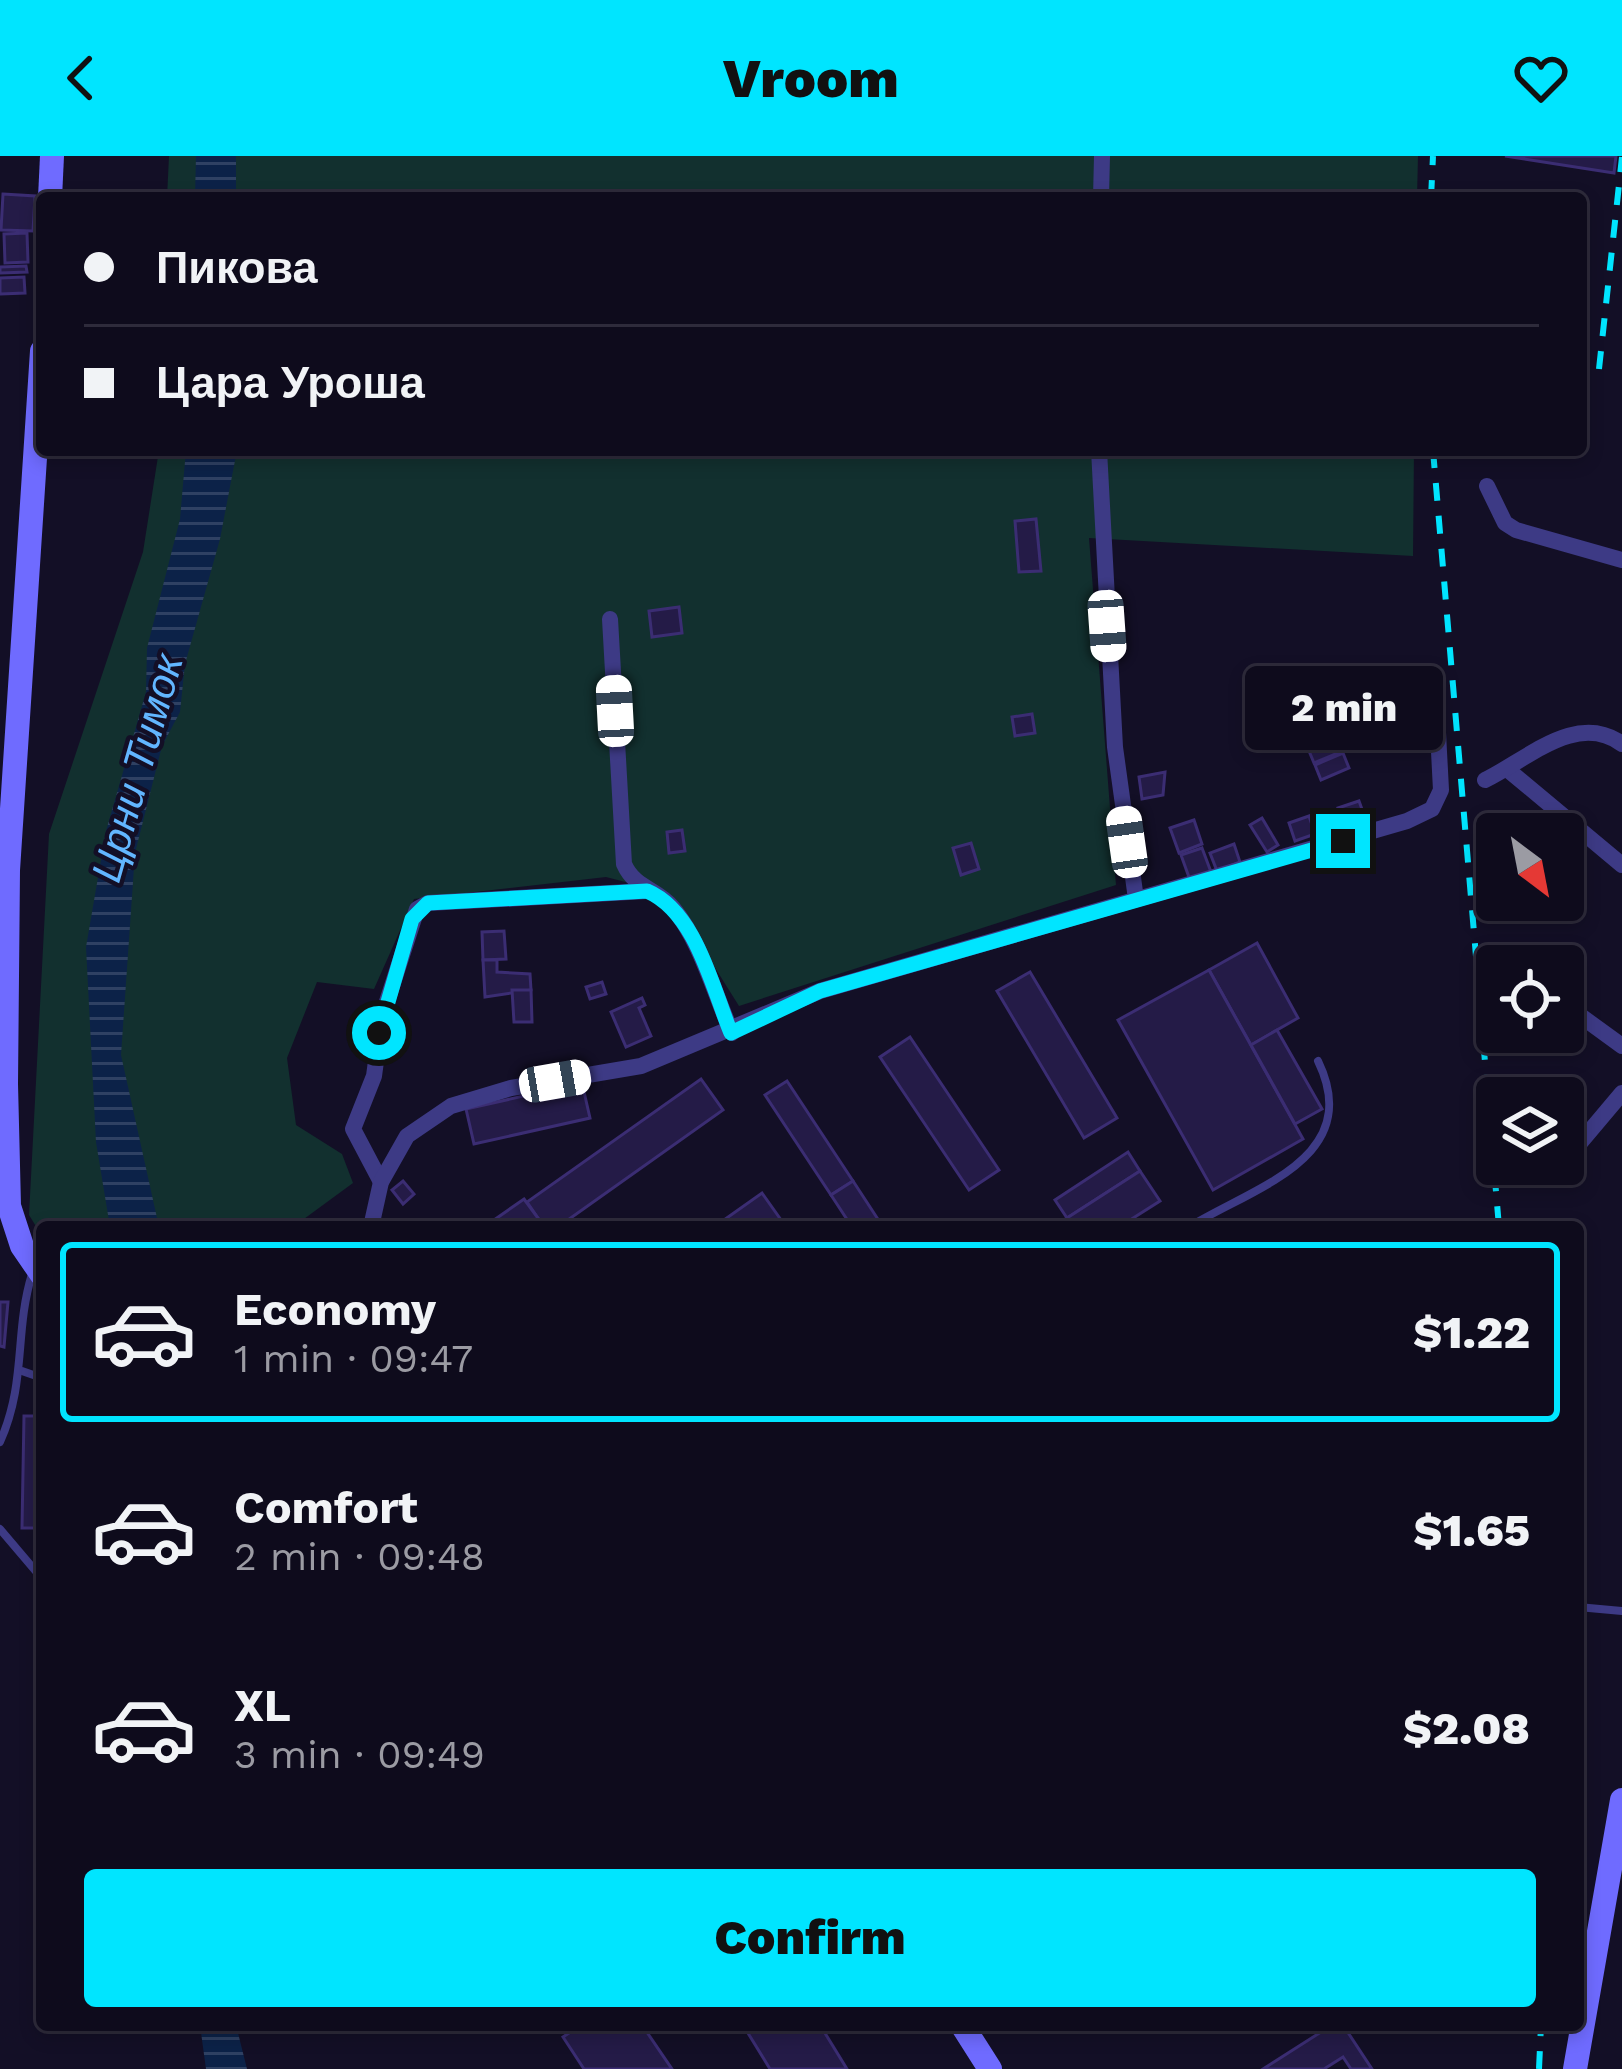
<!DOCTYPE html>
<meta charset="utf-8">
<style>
:root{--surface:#0e0b1c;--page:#171425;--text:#f1f3f6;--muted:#9b9ba3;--line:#2e2b3b;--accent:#00e5ff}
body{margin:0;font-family:"Work Sans",sans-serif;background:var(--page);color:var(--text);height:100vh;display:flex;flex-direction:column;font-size:45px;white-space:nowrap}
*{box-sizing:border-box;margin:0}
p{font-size:39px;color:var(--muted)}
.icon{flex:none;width:66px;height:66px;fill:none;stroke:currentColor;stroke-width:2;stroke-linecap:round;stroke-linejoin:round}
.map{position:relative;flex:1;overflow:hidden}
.side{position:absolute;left:36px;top:1065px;width:1548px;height:810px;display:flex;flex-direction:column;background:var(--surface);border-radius:12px;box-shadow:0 6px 18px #0003,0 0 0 3px var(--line)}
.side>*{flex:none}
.hud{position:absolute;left:36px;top:36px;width:1551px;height:264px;border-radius:12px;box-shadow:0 6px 18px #0003,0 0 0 3px var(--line);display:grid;align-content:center;height:264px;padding:0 48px;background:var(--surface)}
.needle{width:78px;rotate:148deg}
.tools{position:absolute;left:1476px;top:657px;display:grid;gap:24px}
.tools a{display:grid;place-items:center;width:108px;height:108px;border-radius:12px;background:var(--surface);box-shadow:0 6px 18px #0003,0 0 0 3px var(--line);font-size:60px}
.end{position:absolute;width:54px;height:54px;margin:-27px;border:15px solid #00e5ff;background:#111;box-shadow:0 0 0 6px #111}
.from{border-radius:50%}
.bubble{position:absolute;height:84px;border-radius:12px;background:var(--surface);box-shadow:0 6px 18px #0003,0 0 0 3px var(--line);font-size:39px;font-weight:800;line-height:84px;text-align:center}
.car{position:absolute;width:36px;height:72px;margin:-36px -18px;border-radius:15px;box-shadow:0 0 9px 3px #0007;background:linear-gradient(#fff 24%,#345 0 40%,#fff 0 76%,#345 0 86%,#fff 0)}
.hud b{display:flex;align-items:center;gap:42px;height:114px;font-size:45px}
.hud b+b{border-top:3px solid var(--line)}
.hud i{width:30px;height:30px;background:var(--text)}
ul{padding:21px 0 0;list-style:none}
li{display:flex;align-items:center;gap:36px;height:180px;margin:0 24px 18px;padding:0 24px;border:6px solid transparent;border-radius:12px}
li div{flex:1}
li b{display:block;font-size:45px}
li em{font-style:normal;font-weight:800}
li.on{border-color:var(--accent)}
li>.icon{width:108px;height:108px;stroke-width:1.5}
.button{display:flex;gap:24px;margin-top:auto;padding:24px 48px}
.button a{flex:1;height:138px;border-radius:12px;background:var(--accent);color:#111;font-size:48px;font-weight:800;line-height:138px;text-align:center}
header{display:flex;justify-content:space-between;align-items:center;height:156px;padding:0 48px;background:var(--accent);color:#111;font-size:54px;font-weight:800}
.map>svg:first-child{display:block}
.grass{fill:#12302f}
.water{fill:url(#water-rules)}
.building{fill:#241b47;stroke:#3b2d73;stroke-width:3}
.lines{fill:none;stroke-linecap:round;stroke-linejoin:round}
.lane{stroke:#3d3a85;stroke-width:8}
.street{stroke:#3d3a85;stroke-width:16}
.secondary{stroke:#6f6bff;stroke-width:24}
.rail{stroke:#00e5ff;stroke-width:6;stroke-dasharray:18 15;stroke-linecap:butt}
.route{stroke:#00e5ff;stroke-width:15}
.labels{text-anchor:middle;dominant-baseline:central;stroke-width:9;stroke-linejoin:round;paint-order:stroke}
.water-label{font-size:42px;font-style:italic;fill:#62b6ff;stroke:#130f26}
</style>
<header><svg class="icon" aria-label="back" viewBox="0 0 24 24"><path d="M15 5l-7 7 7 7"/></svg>Vroom<svg class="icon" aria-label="heart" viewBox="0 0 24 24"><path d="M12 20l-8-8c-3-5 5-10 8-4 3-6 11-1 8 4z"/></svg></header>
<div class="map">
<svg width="1622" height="1913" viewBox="0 0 1622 1913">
<defs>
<pattern id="water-rules" width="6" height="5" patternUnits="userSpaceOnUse" patternTransform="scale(3)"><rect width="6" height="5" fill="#0c2248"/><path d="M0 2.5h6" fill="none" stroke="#2f4163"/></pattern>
</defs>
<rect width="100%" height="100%" fill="#130f26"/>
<!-- grass -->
<g class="grass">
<path d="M169 0H1418L1417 42H167Z"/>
<path d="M159 294H1414L1413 400 1089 382 1116 729 739 850 668 737 606 721 414 743 374 833 317 826 287 902 296 969 342 998 353 1027 293 1071H42V1080L29 1059 49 678 143 396Z"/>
</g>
<!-- water -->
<g class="water">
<path d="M196 0H236V42H195Z"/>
<path d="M186 294H237L220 383 185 508 180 556 162 590 135 697 121 899 159 1071H110L96 986 86 791 106 675 146 536 147 492 180 363Z"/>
<path d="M200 1869H236L247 1913H206Z"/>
</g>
<!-- building -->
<g class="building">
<path d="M1505 0H1616L1614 17Z"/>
<path d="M3 38 35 40 33 75 1 74Z"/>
<path d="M27 77 28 106 5 107 4 78Z"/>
<path d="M26 110 27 116 0 117V111Z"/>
<path d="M24 121 25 137 0 138V122Z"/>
<path d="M1036 363 1041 415 1019 416 1015 365Z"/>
<path d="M679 451 682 477 652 481 649 455Z"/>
<path d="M1283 514 1291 537 1271 544 1262 522Z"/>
<path d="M1415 533 1418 544 1381 554 1378 544Z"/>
<path d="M1314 542 1328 577 1302 588 1288 552Z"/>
<path d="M1420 547 1426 566 1406 571 1401 553Z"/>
<path d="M1032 558 1035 577 1015 580 1012 561Z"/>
<path d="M1336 578 1343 595 1314 607 1307 590Z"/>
<path d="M1343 597 1349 612 1321 624 1315 609Z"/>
<path d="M1165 616 1163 639 1142 643 1139 621Z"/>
<path d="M1359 645 1367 667 1346 674 1338 652Z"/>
<path d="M1309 660 1315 678 1295 685 1289 667Z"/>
<path d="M1262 662 1278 689 1267 696 1250 669Z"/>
<path d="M1194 664 1202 688 1179 697 1170 672Z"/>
<path d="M682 674 685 695 669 697 667 676Z"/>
<path d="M971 687 979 713 961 719 953 692Z"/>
<path d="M1234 688 1240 706 1217 715 1210 697Z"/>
<path d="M1202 692 1211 716 1190 724 1181 699Z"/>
<path d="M504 775 506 803 483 804 482 776Z"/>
<path d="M1257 787 1298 862 1251 889 1209 814Z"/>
<path d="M483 804H497V816L530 818 531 834 485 841Z"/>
<path d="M1209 814 1303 983 1213 1034 1118 864Z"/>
<path d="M1030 816 1117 962 1084 982 997 835Z"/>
<path d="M602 826 606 838 590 843 586 831Z"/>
<path d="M512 834H531L532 866H514Z"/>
<path d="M642 842 645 849 639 852 651 880 626 891 611 856Z"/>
<path d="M1277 874 1322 953 1295 968 1251 889Z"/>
<path d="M910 881 999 1014 969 1034 880 901Z"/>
<path d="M701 923 723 954 558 1071H544L527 1046Z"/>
<path d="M787 925 853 1025 831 1039 765 939Z"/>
<path d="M582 927 590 962 474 988 466 953Z"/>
<path d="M1128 996 1140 1015 1067 1062 1055 1044Z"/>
<path d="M1140 1015 1160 1045 1119 1071H1053Z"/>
<path d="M403 1025 414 1038 403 1048 392 1034Z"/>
<path d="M853 1025 883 1071H852L831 1039Z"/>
<path d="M762 1037 786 1071H714Z"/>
<path d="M524 1043 543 1069 498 1071 494 1064Z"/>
<path d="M0 1146H8L4 1191 0 1190Z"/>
<path d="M24 1260H42V1372H22Z"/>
<path d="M581 1869H642L672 1913H584L563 1881Z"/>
<path d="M743 1869H820L847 1913H770Z"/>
<path d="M1332 1869H1343L1372 1913H1351L1343 1901 1324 1913H1263Z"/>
</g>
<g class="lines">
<!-- lane -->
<g class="lane">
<path d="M1189 1071C1254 1031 1365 1002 1318 905"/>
<path d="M22 1215 42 1222"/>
<path d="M0 1286C27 1225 14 1177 32 1118"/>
<path d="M0 1373 39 1419"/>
<path d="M1578 1451 1622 1455"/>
</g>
<!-- street -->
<g class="street">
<path d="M1101 42 1102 0"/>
<path d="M1099 294 1115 591 1136 743"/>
<path d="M1487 330 1505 367 1516 374 1622 404"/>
<path d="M610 463 624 708C635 733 657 732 673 752 701 786 714 837 732 877"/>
<path d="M1507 613 1622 709"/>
<path d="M1485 624C1528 603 1577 555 1622 588"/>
<path d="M1563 847 1622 890"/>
<path d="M1563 1007 1622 937"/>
<path d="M381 1026 353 973 374 920 382 861 417 753 428 747 647 735"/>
<path d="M371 1071 381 1026 407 980 451 950 511 932 641 910 820 835 1407 665 1432 653 1441 634 1436 538"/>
</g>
<!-- secondary -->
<g class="secondary">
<path d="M50 42 52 0"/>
<path d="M42 195 8 714 6 928 9 1050 22 1090 42 1119"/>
<path d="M962 1869 990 1913"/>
<path d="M1575 1913 1622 1644"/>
</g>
<!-- rail -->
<g class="rail">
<path d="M1431 42 1433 0"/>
<path d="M1599 213 1622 1"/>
<path d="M1433 294 1499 1071"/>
<path d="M1539 1913 1541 1869"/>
</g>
</g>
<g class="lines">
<!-- route -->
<path class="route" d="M379 877 412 763 428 747 647 735C696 756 712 831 731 877L820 835 1343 685"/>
</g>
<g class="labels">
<!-- water labels -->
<g class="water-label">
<text transform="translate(137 612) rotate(-74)">Црни Тимок</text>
</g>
</g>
</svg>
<div class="tools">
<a><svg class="needle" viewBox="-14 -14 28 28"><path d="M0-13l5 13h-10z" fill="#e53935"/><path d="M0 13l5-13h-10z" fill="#9b9ba3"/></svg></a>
<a><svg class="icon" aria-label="locate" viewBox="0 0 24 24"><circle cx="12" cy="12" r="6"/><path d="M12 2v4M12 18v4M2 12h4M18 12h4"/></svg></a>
<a><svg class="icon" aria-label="layers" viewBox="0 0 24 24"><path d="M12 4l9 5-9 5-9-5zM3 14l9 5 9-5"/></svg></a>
</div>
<i class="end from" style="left:379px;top:877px"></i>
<i class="end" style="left:1343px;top:685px"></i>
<div class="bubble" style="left:1245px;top:510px;width:198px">2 min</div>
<i class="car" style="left:1107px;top:470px;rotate:176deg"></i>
<i class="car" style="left:615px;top:555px;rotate:357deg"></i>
<i class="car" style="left:1127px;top:686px;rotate:352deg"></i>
<i class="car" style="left:555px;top:925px;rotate:80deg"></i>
<div class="hud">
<b><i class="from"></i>Пикова</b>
<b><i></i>Цара Уроша</b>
</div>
<section class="side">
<ul>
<li class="on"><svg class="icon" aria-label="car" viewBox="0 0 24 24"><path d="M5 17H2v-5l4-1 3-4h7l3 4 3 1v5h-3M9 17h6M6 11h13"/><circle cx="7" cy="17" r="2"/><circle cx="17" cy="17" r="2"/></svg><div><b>Economy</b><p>1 min · 09:47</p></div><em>$1.22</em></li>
<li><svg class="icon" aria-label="car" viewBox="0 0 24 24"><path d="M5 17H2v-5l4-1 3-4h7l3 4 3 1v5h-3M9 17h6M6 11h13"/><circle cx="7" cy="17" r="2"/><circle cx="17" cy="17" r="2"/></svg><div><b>Comfort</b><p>2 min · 09:48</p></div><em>$1.65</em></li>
<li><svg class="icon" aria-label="car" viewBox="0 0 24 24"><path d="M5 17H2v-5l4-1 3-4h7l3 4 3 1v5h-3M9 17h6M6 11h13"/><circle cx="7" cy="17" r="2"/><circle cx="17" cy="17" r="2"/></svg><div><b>XL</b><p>3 min · 09:49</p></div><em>$2.08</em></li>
</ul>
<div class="button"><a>Confirm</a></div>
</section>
</div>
